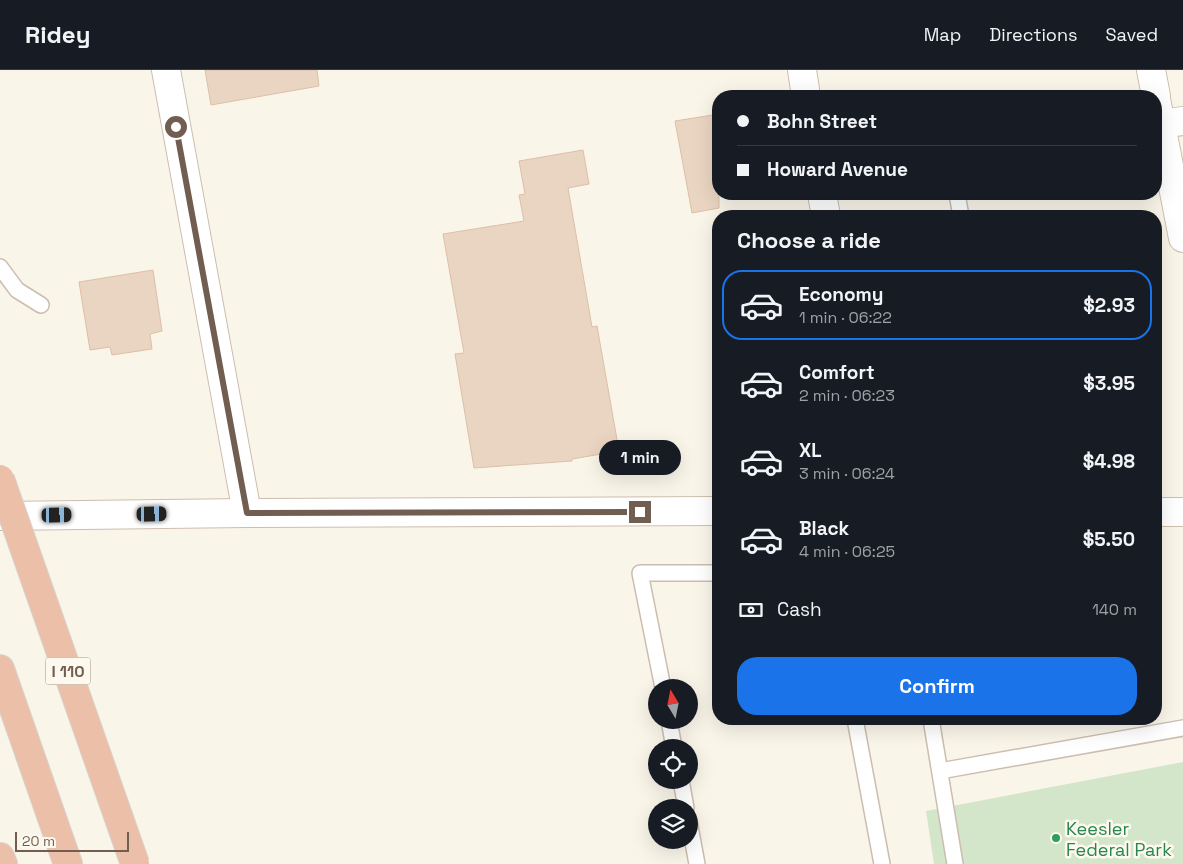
<!DOCTYPE html>
<meta charset="utf-8">
<style>
:root{--surface:#171b24;--page:#20242c;--text:#f1f3f6;--muted:#9ea1a6;--line:#363941;--accent:#1a73e8}
body{margin:0;font-family:"Space Grotesk",sans-serif;background:var(--page);color:var(--text);height:100vh;display:flex;flex-direction:column;font-size:19px;white-space:nowrap}
*{box-sizing:border-box;margin:0}
p{font-size:16px;color:var(--muted)}
.icon{flex:none;width:28px;height:28px;fill:none;stroke:currentColor;stroke-width:2;stroke-linecap:round;stroke-linejoin:round}
.map{position:relative;flex:1;overflow:hidden}
.sheet{position:absolute;left:712px;top:140px;width:450px;height:515px;display:flex;flex-direction:column;background:var(--surface);border-radius:20px;box-shadow:0 5px 20px #0002}
.sheet>*{flex:none}
.top-card{position:absolute;left:712px;top:20px;width:450px;height:110px;border-radius:20px;box-shadow:0 5px 20px #0002;display:grid;align-content:center;height:110px;padding:0 25px;background:var(--surface)}
.needle{width:32px;rotate:350deg}
.fabs{position:absolute;left:648px;top:609px;display:grid;gap:10px}
.fabs a{display:grid;place-items:center;width:50px;height:50px;border-radius:50%;background:var(--surface);box-shadow:0 5px 20px #0002;font-size:25px}
.scale{position:absolute;left:15px;bottom:12px;width:114px;box-sizing:border-box;padding-left:5px;border:2px solid #725e50;border-top:0;font-size:14px;line-height:18px;white-space:nowrap;color:#725e50;-webkit-text-stroke:4px #fdf9ef;paint-order:stroke}
.end{position:absolute;width:22px;height:22px;margin:-11px;border:6px solid #725e50;background:#fff;box-shadow:0 0 0 2px #fff}
.from{border-radius:50%}
.bubble{position:absolute;height:35px;border-radius:18px;background:var(--surface);box-shadow:0 5px 20px #0002;font-size:16px;font-weight:800;line-height:35px;text-align:center}
.car{position:absolute;width:15px;height:30px;margin:-15px -8px;border-radius:6px;box-shadow:0 0 4px 1px #0007;background:linear-gradient(#222 24%,#8ab4d8 0 40%,#222 0 76%,#8ab4d8 0 86%,#222 0)}
.top-card b{display:flex;align-items:center;gap:18px;height:48px;font-size:19px}
.top-card b+b{border-top:1px solid var(--line)}
.top-card i{width:12px;height:12px;background:var(--text)}
ul{padding:0;list-style:none}
li{display:flex;align-items:center;gap:15px;height:70px;margin:0 10px 8px;padding:0 15px;border:2px solid transparent;border-radius:20px}
li div{flex:1}
li b{display:block;font-size:19px}
li em{font-style:normal;font-weight:800}
li.active{border-color:var(--accent)}
li>.icon{width:45px;height:45px;stroke-width:1.5}
h2{padding:0 25px;font-size:22px;line-height:60px}
.pay{display:flex;align-items:center;gap:12px;height:55px;padding:0 25px;font-size:19px}
.pay p{margin-inline-start:auto}
.cta{display:flex;gap:10px;margin-top:auto;padding:10px 25px}
.cta a{flex:1;height:58px;border-radius:20px;background:var(--accent);color:#fff;font-size:20px;font-weight:800;line-height:58px;text-align:center}
header{display:flex;align-items:center;gap:30px;box-sizing:border-box;height:70px;padding:0 25px;background:var(--surface);border-bottom:1px solid var(--line)}
header strong{font-size:24px}
nav{display:flex;gap:28px;margin-inline-start:auto;font-size:18px}
.map>svg:first-child{display:block}
.green{fill:#d3e6c9}
.building{fill:#ead5c2;stroke:#ddbfa6}
.lines{fill:none;stroke-linecap:round;stroke-linejoin:round}
.lane-casing{stroke:#cbbdb0;stroke-width:18}
.street-casing{stroke:#cbbdb0;stroke-width:30}
.secondary-casing{stroke:#cdbeae;stroke-width:30}
.highway-casing{stroke:#d8d2ce;stroke-width:30}
.lane{stroke:#fff;stroke-width:15}
.street{stroke:#fff;stroke-width:28}
.secondary{stroke:#fff;stroke-width:28}
.highway{stroke:#ecbfa8;stroke-width:28}
.highway-bridge-casing{stroke:#d8d2ce;stroke-width:30;stroke-linecap:butt}
.highway-bridge{stroke:#ecbfa8;stroke-width:28}
.route{stroke:#725e50;stroke-width:6}
.leisure-dot{fill:#2e9e5b;stroke:#fdf9ef;stroke-width:2}
.labels{text-anchor:middle;dominant-baseline:central;stroke-width:5;stroke-linejoin:round;paint-order:stroke}
.shield{fill:#fdf9ef;stroke:#9c8c80;stroke-width:1}
.shield-label{font-size:16px;font-weight:bold;fill:#725e50}
.leisure-label{font-size:18px;fill:#27864d;stroke:#fdf9ef;text-anchor:start}
</style>
<header>
<strong>Ridey</strong>
<nav><a>Map</a><a>Directions</a><a>Saved</a></nav>
</header>
<div class="map">
<svg width="1183" height="794" viewBox="0 0 1183 794">
<rect width="100%" height="100%" fill="#faf5e9"/>
<!-- green -->
<path class="green" d="M1183 692V794H934L926 741Z"/>
<!-- building -->
<g class="building">
<path d="M205 0H317L319 16 211 35Z"/>
<path d="M719 44V138L692 143 675 51Z"/>
<path d="M583 80 589 114 568 118 592 257 597 256 619 381 572 389V391L474 398 455 284 464 283 443 164 524 151 519 125 525 124 519 91Z"/>
<path d="M153 200 162 261 150 264 152 279 112 285 110 277 90 280 79 212Z"/>
</g>
<g class="lines">
<!-- lane casing -->
<g class="lane-casing">
<g id="lane">
<path d="M957 124 961 146"/>
<path d="M0 197 17 220 41 235"/>
<path d="M663 618 640 503H719"/>
<path d="M855 649 882 794"/>
<path d="M931 649 955 794"/>
<path d="M669 650 674 678"/>
<path d="M940 701 1183 658"/>
<path d="M681 710 686 738"/>
<path d="M689 751 697 794"/>
</g>
</g>
<!-- street casing -->
<g class="street-casing">
<g id="street">
<path d="M166 0 247 443"/>
<path d="M802 0 806 26"/>
<path d="M1160 54 1183 51"/>
<path d="M822 124 826 146"/>
</g>
</g>
<!-- secondary casing -->
<g class="secondary-casing">
<g id="secondary">
<path d="M1151 0 1156 26"/>
<path d="M1156 29 1183 168"/>
<path d="M1156 442H1183"/>
<path d="M0 446 247 443 719 441"/>
</g>
</g>
<!-- highway casing -->
<g class="highway-casing">
<g id="highway">
<path d="M0 599 68 794"/>
<path d="M0 787 3 794"/>
</g>
</g>
<!-- lane -->
<use href="#lane" class="lane"/>
<!-- street -->
<use href="#street" class="street"/>
<!-- secondary -->
<use href="#secondary" class="secondary"/>
<!-- highway -->
<use href="#highway" class="highway"/>
<!-- highway-bridge casing -->
<g class="highway-bridge-casing">
<path id="highway-bridge" d="M0 409 135 794"/>
</g>
<!-- highway-bridge -->
<use href="#highway-bridge" class="highway-bridge"/>
</g>
<g class="lines">
<!-- route -->
<path class="route" d="M176 57 247 443 640 442"/>
</g>
<!-- markers -->
<circle class="leisure-dot" cx="1056" cy="768" r="5"/>
<g class="labels">
<!-- shield labels -->
<rect class="shield" x="45.5" y="587.5" width="45" height="27" rx="4"/>
<g class="shield-label">
<text x="68" y="601">I 110</text>
</g>
<!-- leisure labels -->
<g class="leisure-label">
<text x="1066" y="758">Keesler<tspan x="1066" dy="21">Federal Park</tspan></text>
</g>
</g>
</svg>
<div class="fabs">
<a><svg class="needle" viewBox="-14 -14 28 28"><path d="M0-13l5 13h-10z" fill="#e53935"/><path d="M0 13l5-13h-10z" fill="#9ea1a6"/></svg></a>
<a><svg class="icon" aria-label="locate" viewBox="0 0 24 24"><circle cx="12" cy="12" r="6"/><path d="M12 2v4M12 18v4M2 12h4M18 12h4"/></svg></a>
<a><svg class="icon" aria-label="layers" viewBox="0 0 24 24"><path d="M12 4l9 5-9 5-9-5zM3 14l9 5 9-5"/></svg></a>
</div>
<div class="scale">20 m</div>
<i class="end from" style="left:176px;top:57px"></i>
<i class="end" style="left:640px;top:442px"></i>
<div class="bubble" style="left:599px;top:370px;width:82px">1 min</div>
<i class="car" style="left:152px;top:444px;rotate:89deg"></i>
<i class="car" style="left:57px;top:445px;rotate:89deg"></i>
<div class="top-card">
<b><i class="from"></i>Bohn Street</b>
<b><i></i>Howard Avenue</b>
</div>
<section class="sheet">
<h2>Choose a ride</h2>
<ul>
<li class="active"><svg class="icon" aria-label="car" viewBox="0 0 24 24"><path d="M5 17H2v-5l4-1 3-4h7l3 4 3 1v5h-3M9 17h6M6 11h13"/><circle cx="7" cy="17" r="2"/><circle cx="17" cy="17" r="2"/></svg><div><b>Economy</b><p>1 min · 06:22</p></div><em>$2.93</em></li>
<li><svg class="icon" aria-label="car" viewBox="0 0 24 24"><path d="M5 17H2v-5l4-1 3-4h7l3 4 3 1v5h-3M9 17h6M6 11h13"/><circle cx="7" cy="17" r="2"/><circle cx="17" cy="17" r="2"/></svg><div><b>Comfort</b><p>2 min · 06:23</p></div><em>$3.95</em></li>
<li><svg class="icon" aria-label="car" viewBox="0 0 24 24"><path d="M5 17H2v-5l4-1 3-4h7l3 4 3 1v5h-3M9 17h6M6 11h13"/><circle cx="7" cy="17" r="2"/><circle cx="17" cy="17" r="2"/></svg><div><b>XL</b><p>3 min · 06:24</p></div><em>$4.98</em></li>
<li><svg class="icon" aria-label="car" viewBox="0 0 24 24"><path d="M5 17H2v-5l4-1 3-4h7l3 4 3 1v5h-3M9 17h6M6 11h13"/><circle cx="7" cy="17" r="2"/><circle cx="17" cy="17" r="2"/></svg><div><b>Black</b><p>4 min · 06:25</p></div><em>$5.50</em></li>
</ul>
<div class="pay"><svg class="icon" aria-label="cash" viewBox="0 0 24 24"><path d="M3 7h18v10H3z"/><circle cx="12" cy="12" r="2"/></svg>Cash<p>140 m</p></div>
<div class="cta"><a>Confirm</a></div>
</section>
</div>
